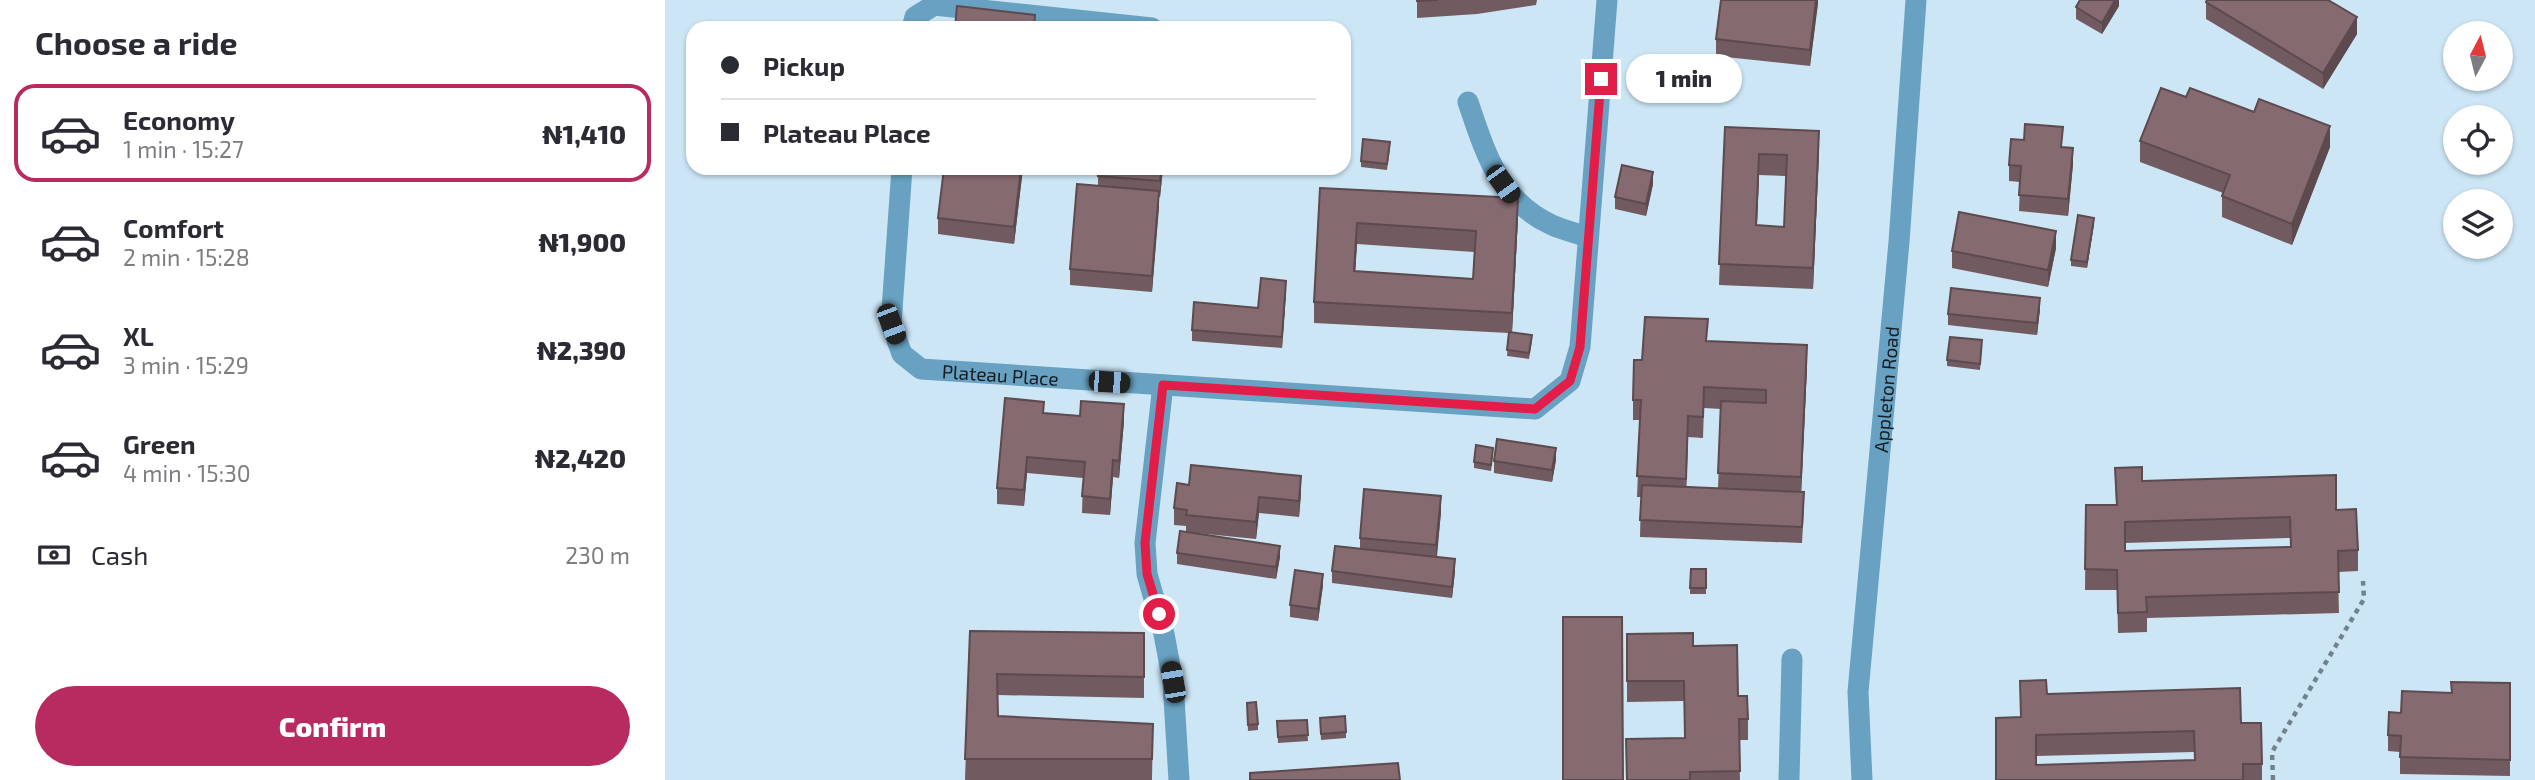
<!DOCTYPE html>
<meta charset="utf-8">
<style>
:root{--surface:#fff;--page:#f2f2f3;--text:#2b2b33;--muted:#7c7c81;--line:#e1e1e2;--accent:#b82b61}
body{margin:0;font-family:"Exo 2",sans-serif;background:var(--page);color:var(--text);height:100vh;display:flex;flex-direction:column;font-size:26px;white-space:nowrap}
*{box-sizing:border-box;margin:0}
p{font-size:23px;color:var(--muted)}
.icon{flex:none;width:38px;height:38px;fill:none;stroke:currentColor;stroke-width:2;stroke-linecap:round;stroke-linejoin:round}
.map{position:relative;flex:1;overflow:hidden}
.details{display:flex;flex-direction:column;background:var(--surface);width:665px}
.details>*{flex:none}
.guide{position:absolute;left:21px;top:21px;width:665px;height:154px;border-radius:21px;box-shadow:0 2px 5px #0004;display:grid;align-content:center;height:154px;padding:0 35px;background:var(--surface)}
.needle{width:46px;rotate:7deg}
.controls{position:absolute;left:1778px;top:21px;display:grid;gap:14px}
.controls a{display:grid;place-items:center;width:70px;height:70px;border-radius:50%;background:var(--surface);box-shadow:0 2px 5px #0004;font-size:35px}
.end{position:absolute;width:32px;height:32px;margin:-16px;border:9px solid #e11d48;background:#fff;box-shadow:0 0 0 4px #fff}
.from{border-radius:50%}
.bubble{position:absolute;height:49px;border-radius:24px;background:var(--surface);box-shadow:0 2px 5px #0004;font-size:23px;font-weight:800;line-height:49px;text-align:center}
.car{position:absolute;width:21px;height:42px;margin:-21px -10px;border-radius:9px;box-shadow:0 0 5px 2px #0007;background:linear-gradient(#222 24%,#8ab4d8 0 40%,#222 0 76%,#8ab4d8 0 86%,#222 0)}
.guide b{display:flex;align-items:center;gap:24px;height:66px;font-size:26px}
.guide b+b{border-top:2px solid var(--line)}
.guide i{width:18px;height:18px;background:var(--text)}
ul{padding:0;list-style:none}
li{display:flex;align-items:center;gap:21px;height:98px;margin:0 14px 10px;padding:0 21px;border:4px solid transparent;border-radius:21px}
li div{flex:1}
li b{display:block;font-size:26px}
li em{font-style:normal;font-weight:800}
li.selected{border-color:var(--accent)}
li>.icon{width:63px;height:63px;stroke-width:1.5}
h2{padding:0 35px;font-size:32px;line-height:84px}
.pay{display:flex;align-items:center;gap:18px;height:77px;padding:0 35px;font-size:26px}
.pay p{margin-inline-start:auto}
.cta{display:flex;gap:14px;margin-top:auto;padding:14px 35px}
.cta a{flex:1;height:80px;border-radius:42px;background:var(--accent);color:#fff;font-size:28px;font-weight:800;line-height:80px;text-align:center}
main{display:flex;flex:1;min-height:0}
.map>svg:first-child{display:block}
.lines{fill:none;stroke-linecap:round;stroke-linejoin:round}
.path{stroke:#71828d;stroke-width:4.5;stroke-dasharray:5 5;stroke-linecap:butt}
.minor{stroke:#68a1c1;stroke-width:21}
.wall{fill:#725b60;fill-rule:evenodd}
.shaded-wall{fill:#5d4a4e}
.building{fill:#856a70;stroke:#5d4a4e;stroke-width:2;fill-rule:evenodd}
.route{stroke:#e11d48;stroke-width:9}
.labels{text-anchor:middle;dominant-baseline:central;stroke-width:6;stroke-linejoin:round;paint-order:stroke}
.street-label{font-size:19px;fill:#141d22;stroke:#fff}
</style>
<main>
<section class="details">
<h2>Choose a ride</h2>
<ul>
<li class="selected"><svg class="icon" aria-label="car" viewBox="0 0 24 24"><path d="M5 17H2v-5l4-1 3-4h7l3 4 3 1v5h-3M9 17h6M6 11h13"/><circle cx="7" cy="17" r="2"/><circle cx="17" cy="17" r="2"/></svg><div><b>Economy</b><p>1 min · 15:27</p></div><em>₦1,410</em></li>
<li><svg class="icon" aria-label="car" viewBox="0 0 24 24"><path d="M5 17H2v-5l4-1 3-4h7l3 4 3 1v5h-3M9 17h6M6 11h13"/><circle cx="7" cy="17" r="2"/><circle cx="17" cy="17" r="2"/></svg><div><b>Comfort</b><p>2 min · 15:28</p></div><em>₦1,900</em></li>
<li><svg class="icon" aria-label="car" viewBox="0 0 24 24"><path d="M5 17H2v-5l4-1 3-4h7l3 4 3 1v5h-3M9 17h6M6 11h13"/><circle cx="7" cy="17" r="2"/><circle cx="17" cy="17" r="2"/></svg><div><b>XL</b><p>3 min · 15:29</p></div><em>₦2,390</em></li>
<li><svg class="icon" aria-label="car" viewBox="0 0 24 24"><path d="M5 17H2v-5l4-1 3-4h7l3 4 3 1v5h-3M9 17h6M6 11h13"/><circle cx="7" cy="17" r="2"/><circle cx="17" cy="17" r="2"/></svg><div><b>Green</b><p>4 min · 15:30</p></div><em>₦2,420</em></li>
</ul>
<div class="pay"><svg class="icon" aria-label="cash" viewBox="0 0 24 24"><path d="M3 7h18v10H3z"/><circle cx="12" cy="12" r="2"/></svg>Cash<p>230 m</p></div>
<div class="cta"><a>Confirm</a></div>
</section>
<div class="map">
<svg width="1870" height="780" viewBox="0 0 1870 780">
<rect width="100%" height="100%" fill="#cde6f6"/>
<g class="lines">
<!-- path -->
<path class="path" d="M1608 780 1607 752 1699 599 1698 581"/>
<!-- minor -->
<g class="minor">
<path d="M247 28 250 17 269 5 487 28"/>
<path d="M803 102C820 152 834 201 887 225 898 230 911 233 923 237"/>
<path id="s1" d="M237 168 226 324 237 354 256 369 870 409 905 381 915 347 942 0"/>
<path d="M498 385 480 543 482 574 499 634 508 682 514 780"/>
<path d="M1124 780 1127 659"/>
<path id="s2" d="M1197 780 1193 692 1234 242 1251 0"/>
</g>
</g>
<!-- wall -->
<g class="wall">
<path d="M752 0H872L871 5 812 14 752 18Z"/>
<path d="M1153 0 1145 66 1051 56V39Z"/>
<path d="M1454 0V6L1437 34 1411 19V7Z"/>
<path d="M1541 2 1692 34 1658 89 1541 19Z"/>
<path d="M1521 97 1665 147 1627 245 1557 217V196L1558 193 1475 162V141Z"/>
<path d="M1060 127 1154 152 1148 289 1054 285ZM1094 175 1121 176 1119 227 1092 225Z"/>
<path d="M1398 147 1408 164 1403 216 1354 211 1355 182 1344 181V165Z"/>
<path d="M725 148 722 170 696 167V161Z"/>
<path d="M279 168H358L349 244 273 234V218Z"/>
<path d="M433 168H498L495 197H494L487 292 405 285V269L433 186Z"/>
<path d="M988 184 981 216 950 209V197Z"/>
<path d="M655 188 853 218 847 332 867 341 864 359 842 356 844 333 649 323V302ZM692 244 809 252 808 279 690 271Z"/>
<path d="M1429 224 1422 268 1406 266V260Z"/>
<path d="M1391 248 1383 287 1287 268V251Z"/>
<path d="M621 292 617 348 527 341V330L593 308Z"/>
<path d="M1375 309 1372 335 1283 325V314Z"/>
<path d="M1043 341 1142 366 1136 492 1139 508 1137 543 975 537 976 497H972L975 420H968V400L977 360ZM1039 408 1056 409 1053 488 1021 487 1023 437 1038 438Z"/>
<path d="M1317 346 1315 370 1282 366V360Z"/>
<path d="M379 413 459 421 454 478 448 477 445 515 417 513 418 478 362 473 359 506 332 504V488Z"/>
<path d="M828 454 826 471 809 468V462Z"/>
<path d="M891 460 887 482 829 473V461Z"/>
<path d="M1450 468 1477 481 1671 510 1693 550V571L1673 572 1674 613 1482 618V632L1453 633 1452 590H1420L1421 505H1451ZM1625 538V547L1460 551V543Z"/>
<path d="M524 485 636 493 634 517 594 513 591 539 521 532V526L509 525V508Z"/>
<path d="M776 512 772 557 790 571 787 598 667 583V571L695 549V538Z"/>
<path d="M512 553 615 557 611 579 512 564Z"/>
<path d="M1041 569V594H1025V588Z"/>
<path d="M658 585 653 621 625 617V605Z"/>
<path d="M305 631 479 633V698L333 695V716L488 724 487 780H300Z"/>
<path d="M962 634 1028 646 1073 696 1083 719V740H1074L1075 780H962L1020 738 1019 701 962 702Z"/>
<path d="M1355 681 1382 694 1576 723 1597 764V780H1331L1356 717ZM1529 752 1530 760 1371 765V756Z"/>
<path d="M1845 683V776L1735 774V752L1723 751V735L1736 713 1787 693Z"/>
<path d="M582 703 593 724V730L583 731Z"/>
<path d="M655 718 681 732V738L656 740Z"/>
<path d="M642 720 643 741 613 743 612 721Z"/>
</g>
<!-- shaded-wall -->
<g class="shaded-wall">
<path d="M1151 0H1153V4L1145 66V50Z"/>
<path d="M1450 0H1454V6L1437 34V23Z"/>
<path d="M1692 17V34L1658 89V73Z"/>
<path d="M1665 126V147L1627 245V224Z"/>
<path d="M1154 131V152L1148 289V268Z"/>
<path d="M1408 148V164L1403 216V199Z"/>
<path d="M1094 154V175L1091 246V225Z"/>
<path d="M356 168H358L349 244V227Z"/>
<path d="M497 168H498L495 197V181Z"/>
<path d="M988 172V184L981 216V204Z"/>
<path d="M494 191V208L487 292V276Z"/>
<path d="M853 198V218L847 333V313Z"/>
<path d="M1429 218V224L1422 268V262Z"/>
<path d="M692 223V244L689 292V271Z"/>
<path d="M1391 231V248L1383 287V270Z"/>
<path d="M621 281V292L617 348V337Z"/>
<path d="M1375 298V309L1372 335V323Z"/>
<path d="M1142 345V366L1136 498V477Z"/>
<path d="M459 404V421L454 478V461Z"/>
<path d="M1023 416V437L1021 499V479Z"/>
<path d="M891 448V460L887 482V470Z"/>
<path d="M362 457V473L359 506V490Z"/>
<path d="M448 460V477L445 515V499Z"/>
<path d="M636 476V493L634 517V501Z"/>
<path d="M776 496V512L771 561V545Z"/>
<path d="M594 497V513L591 539V522Z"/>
<path d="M615 546V557L611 579V567Z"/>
<path d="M790 559V571L787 598V587Z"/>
<path d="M658 574V585L653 621V609Z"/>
</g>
<!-- building -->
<g class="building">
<path d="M752 0H773L752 1Z"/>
<path d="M1056 0H1151L1145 50 1051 39Z"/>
<path d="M1415 0H1450L1437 23 1411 7Z"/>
<path d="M1542 0H1663L1692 17 1658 73 1541 2Z"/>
<path d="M292 6 370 15 369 28H290Z"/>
<path d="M1496 88 1521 97 1525 88 1589 112 1594 99 1665 126 1627 224 1557 196 1565 175 1475 141Z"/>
<path d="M1360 124 1398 127 1396 147 1408 148 1403 199 1354 195 1356 166 1344 165 1346 139 1359 140Z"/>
<path d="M1060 127 1154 131 1148 268 1054 264ZM1094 154 1122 155 1119 227 1091 225Z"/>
<path d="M698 139 725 142 722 164 696 161Z"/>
<path d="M957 165 988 172 981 204 950 197Z"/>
<path d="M279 168H356L349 227 273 218Z"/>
<path d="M433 168H497L495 181 433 176Z"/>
<path d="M412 184 494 191 487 276 405 269Z"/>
<path d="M655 188 853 198 847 313 649 302ZM692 223 811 231 808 279 689 271Z"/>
<path d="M1294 212 1391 231 1383 270 1287 251Z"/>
<path d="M1413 215 1429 218 1422 262 1406 260Z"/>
<path d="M596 278 621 281 617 337 527 330 529 302 593 308Z"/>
<path d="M1286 288 1375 298 1372 323 1283 314Z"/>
<path d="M980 317 1043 319 1041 341 1142 345 1136 477 1053 473 1056 401 1101 403V390L1039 387 1038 417 1023 416 1021 479 972 476 976 400H968L969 360H977Z"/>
<path d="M844 332 867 335 864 353 842 350Z"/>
<path d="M1285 337 1317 340 1315 364 1282 360Z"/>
<path d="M340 398 379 402 378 413 415 416 416 401 459 404 454 461 448 460 445 499 417 496 420 462 362 457 359 490 332 488Z"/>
<path d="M832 439 891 448 887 470 829 461Z"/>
<path d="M811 445 828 448 826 465 809 462Z"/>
<path d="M526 465 636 476 634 501 594 497 591 522 521 515 522 510 509 508 512 483 524 485Z"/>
<path d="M1477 467V481L1671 475V510L1691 509 1693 550 1673 551 1674 592 1481 597 1482 612 1453 613 1452 570 1420 569 1421 505H1452L1450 468ZM1625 517 1626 547 1460 551V522Z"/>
<path d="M977 485 1139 492 1137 527 975 520Z"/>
<path d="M699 489 776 496 771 545 695 538Z"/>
<path d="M515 531 615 546 611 567 512 553Z"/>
<path d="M670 546 790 559 787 587 667 571Z"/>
<path d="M1026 569H1041V588H1025Z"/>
<path d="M630 570 658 574 653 609 625 605Z"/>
<path d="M898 617H957L958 780H898Z"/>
<path d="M305 631 479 633V677L332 674 333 716 488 724 487 759H300Z"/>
<path d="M1028 633V646L1072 645 1073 696H1082L1083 719H1074L1075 771 1025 772V780H962L961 739 1020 738 1019 681H962V634Z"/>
<path d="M1381 680 1382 694 1575 688 1576 723H1596L1597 764H1578V780H1331V718L1356 717 1355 681ZM1529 731 1530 760 1371 765V735Z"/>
<path d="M1786 682 1845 683V760L1735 757 1736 736 1723 735 1724 712 1736 713 1737 691 1787 693Z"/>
<path d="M591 702 593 724 583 725 582 703Z"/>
<path d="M680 716 681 732 656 734 655 718Z"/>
<path d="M642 720 643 735 613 737 612 721Z"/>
<path d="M733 763 735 780H585V773Z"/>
</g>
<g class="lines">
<!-- route -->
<path class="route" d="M494 614 482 574 480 543 498 385 870 409 905 381 915 347 936 79"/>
</g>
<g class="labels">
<!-- street labels -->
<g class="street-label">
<text stroke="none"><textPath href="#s1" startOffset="292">Plateau Place</textPath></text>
<text stroke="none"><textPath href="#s2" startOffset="392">Appleton Road</textPath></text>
</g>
</g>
</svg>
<div class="controls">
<a><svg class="needle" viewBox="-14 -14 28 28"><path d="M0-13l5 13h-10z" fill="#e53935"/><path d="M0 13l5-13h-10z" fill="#7c7c81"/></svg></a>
<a><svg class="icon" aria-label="locate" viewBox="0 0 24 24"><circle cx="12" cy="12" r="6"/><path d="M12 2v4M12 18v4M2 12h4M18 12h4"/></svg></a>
<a><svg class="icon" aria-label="layers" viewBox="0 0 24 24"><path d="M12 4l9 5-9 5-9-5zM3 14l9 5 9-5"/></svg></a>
</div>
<i class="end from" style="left:494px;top:614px"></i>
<i class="end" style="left:936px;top:79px"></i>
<div class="bubble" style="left:961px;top:54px;width:116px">1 min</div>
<i class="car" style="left:838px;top:184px;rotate:144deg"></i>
<i class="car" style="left:226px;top:324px;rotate:159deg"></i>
<i class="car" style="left:444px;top:382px;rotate:94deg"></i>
<i class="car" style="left:508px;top:682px;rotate:350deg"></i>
<div class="guide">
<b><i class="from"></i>Pickup</b>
<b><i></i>Plateau Place</b>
</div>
</div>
</main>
